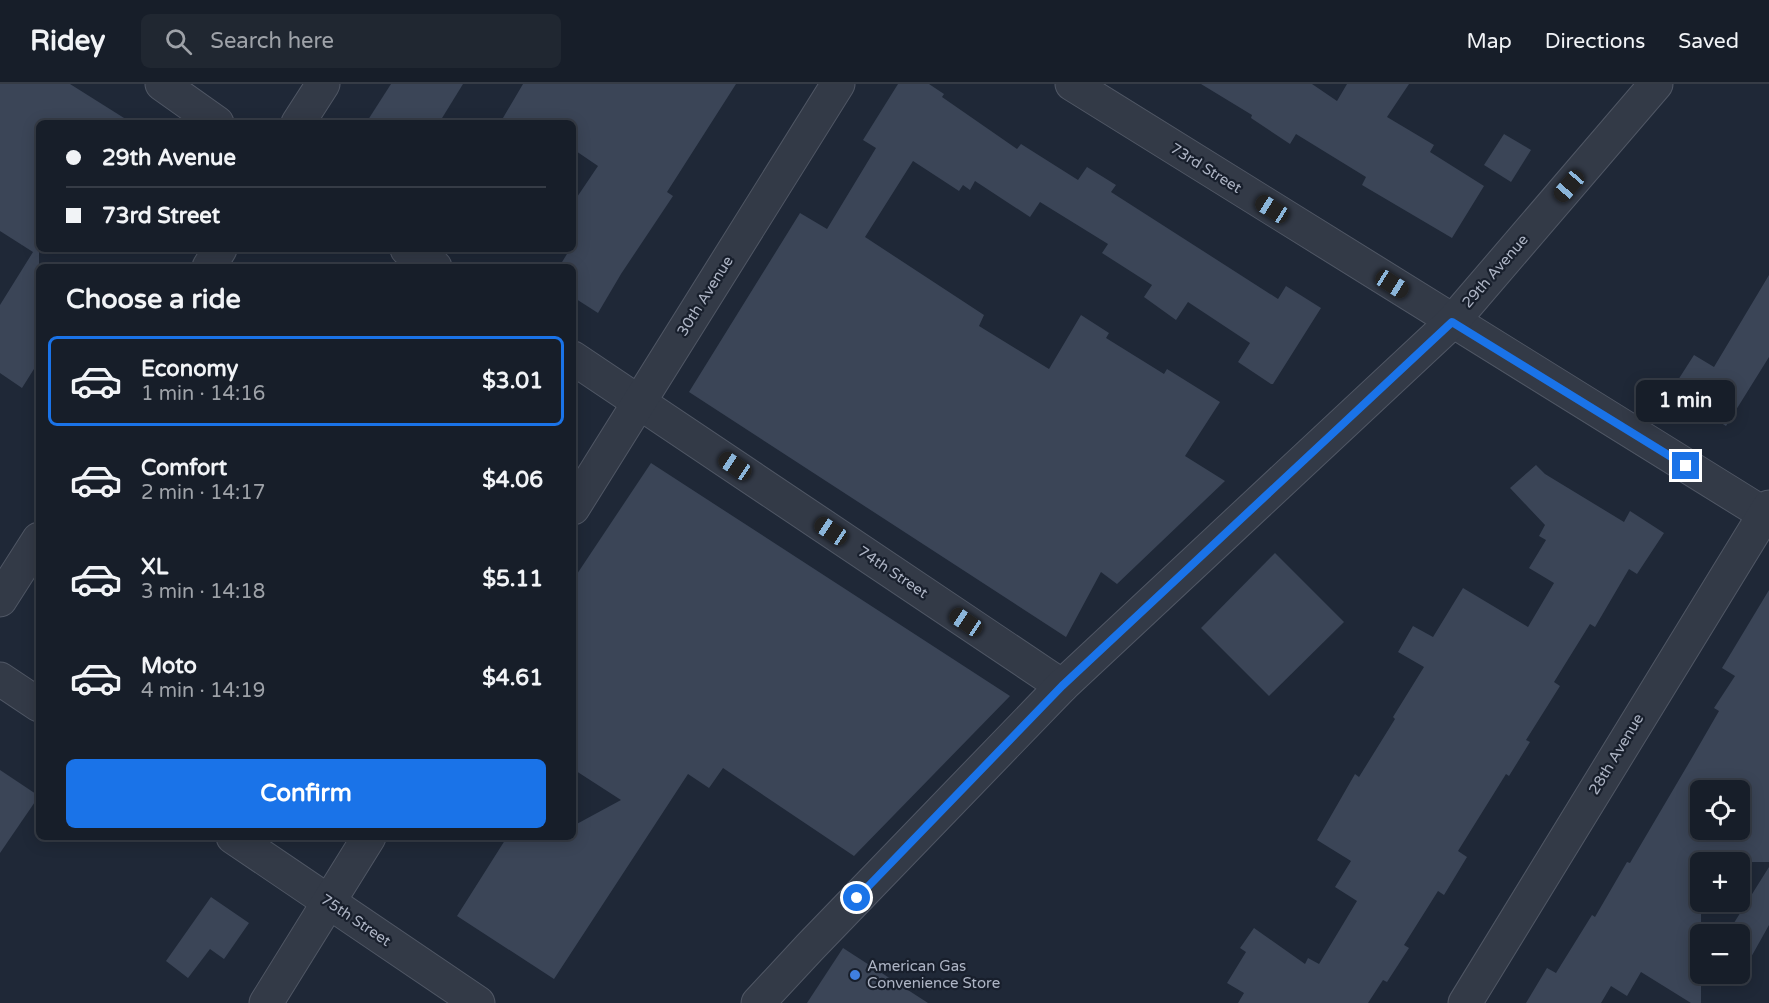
<!DOCTYPE html>
<meta charset="utf-8">
<style>
:root{--surface:#171e29;--page:#202731;--text:#f1f3f6;--muted:#9ea2a8;--line:#363c46;--accent:#1a73e8}
body{margin:0;font-family:"Varela Round",sans-serif;background:var(--page);color:var(--text);height:100vh;display:flex;flex-direction:column;font-size:22px;white-space:nowrap}
*{box-sizing:border-box;margin:0}
p{font-size:20px;color:var(--muted)}
.icon{flex:none;width:33px;height:33px;fill:none;stroke:currentColor;stroke-width:2;stroke-linecap:round;stroke-linejoin:round}
.map{position:relative;flex:1;overflow:hidden}
.details{position:absolute;left:36px;top:180px;width:540px;height:576px;display:flex;flex-direction:column;background:var(--surface);border-radius:9px;box-shadow:0 3px 15px #0003,0 0 0 2px var(--line)}
.details>*{flex:none}
.hud{position:absolute;left:36px;top:36px;width:540px;height:132px;border-radius:9px;box-shadow:0 3px 15px #0003,0 0 0 2px var(--line);display:grid;align-content:center;height:132px;padding:0 30px;background:var(--surface)}
.fabs{position:absolute;left:1690px;top:696px;display:grid;gap:12px}
.fabs a{display:grid;place-items:center;width:60px;height:60px;border-radius:9px;background:var(--surface);box-shadow:0 3px 15px #0003,0 0 0 2px var(--line);font-size:30px}
.end{position:absolute;width:27px;height:27px;margin:-14px;border:8px solid #1a73e8;background:#fff;box-shadow:0 0 0 3px #fff}
.from{border-radius:50%}
.bubble{position:absolute;height:42px;border-radius:9px;background:var(--surface);box-shadow:0 3px 15px #0003,0 0 0 2px var(--line);font-size:20px;font-weight:700;line-height:42px;text-align:center}
.car{position:absolute;width:18px;height:36px;margin:-18px -9px;border-radius:8px;box-shadow:0 0 4px 2px #0007;background:linear-gradient(#222 24%,#8ab4d8 0 40%,#222 0 76%,#8ab4d8 0 86%,#222 0)}
.hud b{display:flex;align-items:center;gap:21px;height:57px;font-size:22px}
.hud b+b{border-top:2px solid var(--line)}
.hud i{width:15px;height:15px;background:var(--text)}
ul{padding:0;list-style:none}
li{display:flex;align-items:center;gap:18px;height:90px;margin:0 12px 9px;padding:0 18px;border:3px solid transparent;border-radius:9px}
li div{flex:1}
li b{display:block;font-size:22px}
li em{font-style:normal;font-weight:700}
li.current{border-color:var(--accent)}
li>.icon{width:54px;height:54px;stroke-width:1.5}
h2{padding:0 30px;font-size:27px;line-height:72px}
.action{display:flex;gap:12px;margin-top:auto;padding:12px 30px}
.action a{flex:1;height:69px;border-radius:9px;background:var(--accent);color:#fff;font-size:24px;font-weight:700;line-height:69px;text-align:center}
header{display:flex;align-items:center;gap:36px;box-sizing:border-box;height:84px;padding:0 30px;background:var(--surface);border-bottom:2px solid var(--line)}
header strong{font-size:28px}
nav{display:flex;gap:33px;margin-inline-start:auto;font-size:21px}
.search{width:420px;height:54px;background:var(--page);display:flex;align-items:center;gap:15px;box-sizing:border-box;padding:0 21px;border-radius:9px;color:var(--muted);font-size:22px}
.map>svg:first-child{display:block}
.building{fill:#3b4557;fill-rule:evenodd}
.lines{fill:none;stroke-linecap:round;stroke-linejoin:round}
.minor-casing{stroke:#505765;stroke-width:35}
.tertiary-casing{stroke:#505765;stroke-width:35}
.minor{stroke:#333a47;stroke-width:33}
.tertiary{stroke:#333a47;stroke-width:33}
.route{stroke:#1a73e8;stroke-width:8}
.shop-dot{fill:#3f7fe0;stroke:#181f2c;stroke-width:2}
.labels{text-anchor:middle;dominant-baseline:central;stroke-width:4.5;stroke-linejoin:round;paint-order:stroke}
.street-label{font-size:15px;fill:#adb4c4;stroke:#181f2c}
.poi-label{font-size:15px;fill:#adb4c4;stroke:#181f2c;text-anchor:start}
</style>
<header>
<strong>Ridey</strong>
<div class="search"><svg class="icon" aria-label="search" viewBox="0 0 24 24"><circle cx="10" cy="10" r="6"/><path d="M15 15l6 6"/></svg>Search here</div>
<nav><a>Map</a><a>Directions</a><a>Saved</a></nav>
</header>
<div class="map">
<svg width="1769" height="919" viewBox="0 0 1769 919">
<rect width="100%" height="100%" fill="#1f2837"/>
<!-- building -->
<g class="building">
<path d="M0 0H70L132 39H39V277L22 304 0 289V221L33 168 0 147Z"/>
<path d="M391 0H463L439 39H366Z"/>
<path d="M523 0H736L667 108 673 112 621 190 598 229 573 213V183H559L570 165H573V119L598 82 573 65V39H500Z"/>
<path d="M898 0H929L944 10 942 13 1017 65 1021 60 1078 96 1087 83 1116 101 1111 108 1278 215 1286 202 1321 224 1273 300H1271L1238 278 1250 259 1188 218 1176 236 1144 213 1152 201 1102 169 1108 160 1040 118 1030 133 975 97 970 106 963 101 959 107 913 77 865 153 984 231 979 242 1049 285 1081 231 1109 249 1106 254 1164 290 1167 285 1220 318 1185 372 1225 397 1117 500 1101 488 1066 553 689 308 800 129 827 145 876 64 863 56Z"/>
<path d="M1201 0H1312L1337 17 1347 0H1409L1387 33 1434 61 1430 68 1484 102 1452 154 1362 101 1366 93 1296 50 1290 60 1251 34 1252 31Z"/>
<path d="M1504 50 1531 66 1511 98 1484 81Z"/>
<path d="M1769 191V273L1726 342 1671 307 1694 271 1714 283Z"/>
<path d="M651 379 1010 612 854 772 723 684 709 704 688 690 554 895 457 832 507 753H573V742L621 716 573 685V496Z"/>
<path d="M1536 381 1545 390 1624 438 1630 427 1664 449 1637 490 1629 485 1595 543 1590 540 1554 598 1560 602 1526 656 1530 658 1509 692 1506 690 1458 767 1467 773 1444 811 1438 807 1404 861 1409 864 1387 898 1383 896 1368 919H1238L1244 909 1227 899 1246 868 1240 864 1254 844 1305 880 1308 874 1319 880 1357 817 1335 803 1351 777 1317 756 1355 690 1359 693 1395 635 1393 633 1424 583 1398 568 1413 542 1433 553 1463 504 1528 543 1554 499 1529 484 1546 456 1539 452 1545 441 1510 404Z"/>
<path d="M1275 469 1344 538 1269 612 1201 544Z"/>
<path d="M1769 506V778H1701V919H1691L1641 888 1627 912 1611 902 1601 919H1526L1547 884 1556 889 1592 831 1595 833 1627 778 1630 779 1693 672 1719 627 1714 624 1735 592 1722 584ZM1701 706H1740V746H1701Z"/>
<path d="M0 686 39 712 0 769Z"/>
<path d="M1769 783V841L1745 884 1740 881V850H1727Z"/>
<path d="M211 813 249 839 224 875 210 865 188 894 166 877Z"/>
<path d="M843 864 928 919H807Z"/>
</g>
<g class="lines">
<!-- minor casing -->
<g class="minor-casing">
<g id="minor">
<path d="M162 0 217 39"/>
<path d="M1072 0 1769 433"/>
<path d="M298 39 323 0"/>
<path d="M407 165 435 183"/>
<path d="M209 183 220 165"/>
<path d="M573 274 1062 602"/>
<path d="M0 516 39 455"/>
<path d="M758 919 810 863 1062 602 1452 238 1656 0"/>
<path d="M1465 919 1769 423"/>
</g>
</g>
<!-- tertiary casing -->
<g class="tertiary-casing">
<g id="tertiary">
<path d="M573 424 838 0"/>
<path d="M0 595 39 621"/>
<path d="M233 753 478 919"/>
<path d="M266 919 369 753"/>
</g>
</g>
<!-- minor -->
<use href="#minor" class="minor"/>
<!-- tertiary -->
<use href="#tertiary" class="tertiary"/>
</g>
<g class="lines">
<!-- route -->
<path class="route" d="M857 814 1062 602 1452 238 1686 382"/>
</g>
<!-- markers -->
<circle class="shop-dot" cx="855" cy="891" r="6"/>
<g class="labels">
<!-- street labels -->
<g class="street-label">
<text transform="translate(1206 84) rotate(32)">73rd Street</text>
<text transform="translate(1495 187) rotate(-49)">29th Avenue</text>
<text transform="translate(705 212) rotate(-58)">30th Avenue</text>
<text transform="translate(893 488) rotate(34)">74th Street</text>
<text transform="translate(1616 670) rotate(-59)">28th Avenue</text>
<text transform="translate(356 836) rotate(34)">75th Street</text>
</g>
<!-- poi labels -->
<g class="poi-label">
<text x="867" y="882">American Gas<tspan x="867" dy="17">Convenience Store</tspan></text>
</g>
</g>
</svg>
<div class="fabs">
<a><svg class="icon" aria-label="locate" viewBox="0 0 24 24"><circle cx="12" cy="12" r="6"/><path d="M12 2v4M12 18v4M2 12h4M18 12h4"/></svg></a>
<a>+</a>
<a>−</a>
</div>
<i class="end from" style="left:857px;top:814px"></i>
<i class="end" style="left:1686px;top:382px"></i>
<div class="bubble" style="left:1636px;top:296px;width:99px">1 min</div>
<i class="car" style="left:1569px;top:102px;rotate:221deg"></i>
<i class="car" style="left:1272px;top:125px;rotate:302deg"></i>
<i class="car" style="left:1392px;top:200px;rotate:122deg"></i>
<i class="car" style="left:735px;top:382px;rotate:304deg"></i>
<i class="car" style="left:831px;top:447px;rotate:304deg"></i>
<i class="car" style="left:966px;top:538px;rotate:304deg"></i>
<div class="hud">
<b><i class="from"></i>29th Avenue</b>
<b><i></i>73rd Street</b>
</div>
<section class="details">
<h2>Choose a ride</h2>
<ul>
<li class="current"><svg class="icon" aria-label="car" viewBox="0 0 24 24"><path d="M5 17H2v-5l4-1 3-4h7l3 4 3 1v5h-3M9 17h6M6 11h13"/><circle cx="7" cy="17" r="2"/><circle cx="17" cy="17" r="2"/></svg><div><b>Economy</b><p>1 min · 14:16</p></div><em>$3.01</em></li>
<li><svg class="icon" aria-label="car" viewBox="0 0 24 24"><path d="M5 17H2v-5l4-1 3-4h7l3 4 3 1v5h-3M9 17h6M6 11h13"/><circle cx="7" cy="17" r="2"/><circle cx="17" cy="17" r="2"/></svg><div><b>Comfort</b><p>2 min · 14:17</p></div><em>$4.06</em></li>
<li><svg class="icon" aria-label="car" viewBox="0 0 24 24"><path d="M5 17H2v-5l4-1 3-4h7l3 4 3 1v5h-3M9 17h6M6 11h13"/><circle cx="7" cy="17" r="2"/><circle cx="17" cy="17" r="2"/></svg><div><b>XL</b><p>3 min · 14:18</p></div><em>$5.11</em></li>
<li><svg class="icon" aria-label="car" viewBox="0 0 24 24"><path d="M5 17H2v-5l4-1 3-4h7l3 4 3 1v5h-3M9 17h6M6 11h13"/><circle cx="7" cy="17" r="2"/><circle cx="17" cy="17" r="2"/></svg><div><b>Moto</b><p>4 min · 14:19</p></div><em>$4.61</em></li>
</ul>
<div class="action"><a>Confirm</a></div>
</section>
</div>
